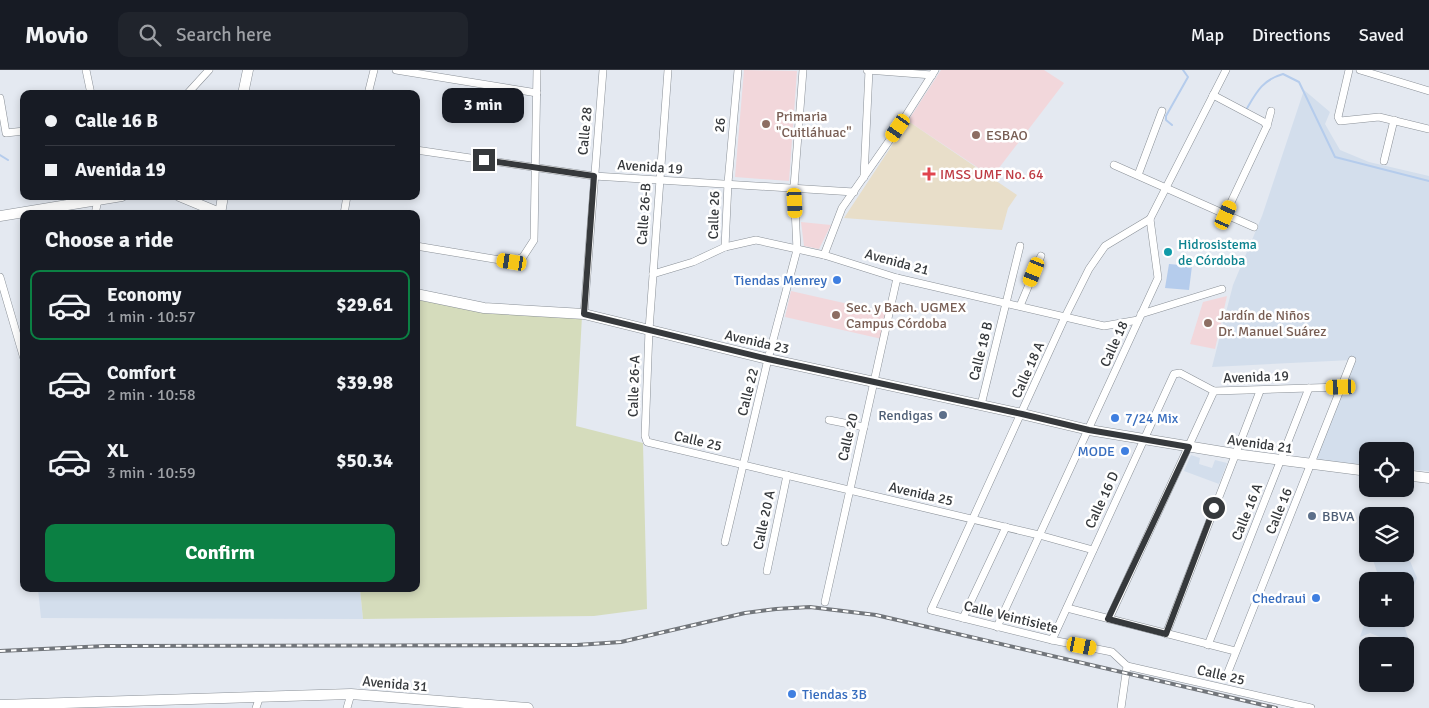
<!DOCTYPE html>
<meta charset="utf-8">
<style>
:root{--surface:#171b24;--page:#20242c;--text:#f1f3f6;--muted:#9ea1a6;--line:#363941;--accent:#0b8043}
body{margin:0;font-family:Signika,sans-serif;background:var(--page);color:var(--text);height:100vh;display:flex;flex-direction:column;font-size:19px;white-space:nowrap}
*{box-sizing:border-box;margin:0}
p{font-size:16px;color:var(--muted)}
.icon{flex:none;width:28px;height:28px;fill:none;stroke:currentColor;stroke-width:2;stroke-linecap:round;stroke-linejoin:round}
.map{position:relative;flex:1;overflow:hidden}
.details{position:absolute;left:20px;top:140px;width:400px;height:382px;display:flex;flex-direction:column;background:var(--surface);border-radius:10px;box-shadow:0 2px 8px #0003}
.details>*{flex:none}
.hud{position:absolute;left:20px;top:20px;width:400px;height:110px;border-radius:10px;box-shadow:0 2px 8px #0003;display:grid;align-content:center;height:110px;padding:0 25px;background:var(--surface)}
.controls{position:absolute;left:1359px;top:372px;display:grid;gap:10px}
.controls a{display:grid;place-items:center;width:55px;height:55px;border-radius:10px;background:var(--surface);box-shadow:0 2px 8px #0003;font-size:25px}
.end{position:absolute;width:22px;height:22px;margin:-11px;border:6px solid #36393c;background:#fff;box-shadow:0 0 0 2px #fff}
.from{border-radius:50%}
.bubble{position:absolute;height:35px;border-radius:10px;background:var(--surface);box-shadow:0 2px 8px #0003;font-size:16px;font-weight:700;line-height:35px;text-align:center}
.car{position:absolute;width:15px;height:30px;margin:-15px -8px;border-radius:6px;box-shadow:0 0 4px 1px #0007;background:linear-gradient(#f5c518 24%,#345 0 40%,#f5c518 0 76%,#345 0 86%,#f5c518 0)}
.hud b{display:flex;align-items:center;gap:18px;height:48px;font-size:19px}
.hud b+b{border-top:1px solid var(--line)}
.hud i{width:12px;height:12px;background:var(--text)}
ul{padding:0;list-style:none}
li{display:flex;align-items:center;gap:15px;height:70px;margin:0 10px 8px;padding:0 15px;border:2px solid transparent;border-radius:10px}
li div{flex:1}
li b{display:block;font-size:19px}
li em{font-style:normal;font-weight:700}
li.selected{border-color:var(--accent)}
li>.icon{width:45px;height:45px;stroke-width:1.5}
h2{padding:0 25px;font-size:22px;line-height:60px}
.button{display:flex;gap:10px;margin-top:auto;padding:10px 25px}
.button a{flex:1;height:58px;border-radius:10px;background:var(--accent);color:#fff;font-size:20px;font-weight:700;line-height:58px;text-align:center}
header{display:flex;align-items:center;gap:30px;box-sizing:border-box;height:70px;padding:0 25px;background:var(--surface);border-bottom:1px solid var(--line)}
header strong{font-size:24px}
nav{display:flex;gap:28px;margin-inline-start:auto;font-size:18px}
.search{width:350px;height:45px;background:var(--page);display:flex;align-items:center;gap:12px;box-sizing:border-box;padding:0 18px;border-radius:10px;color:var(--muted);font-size:19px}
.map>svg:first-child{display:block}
.built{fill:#d3deec}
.education{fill:#f2d7db}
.medical{fill:#e8dec9}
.green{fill:#d5dcbc}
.water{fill:#b5ccec}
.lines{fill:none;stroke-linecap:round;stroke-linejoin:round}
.stream{stroke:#b5ccec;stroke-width:2}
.street-casing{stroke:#8a9097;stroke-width:8}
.secondary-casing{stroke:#8a9097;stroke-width:11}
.street{stroke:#fff;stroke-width:7}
.secondary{stroke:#fff;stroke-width:10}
.rail-casing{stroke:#72767b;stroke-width:4}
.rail{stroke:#fff;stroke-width:2;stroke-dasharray:5.5;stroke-linecap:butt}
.route{stroke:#36393c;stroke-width:6}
.education-dot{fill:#8d6e63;stroke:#fff;stroke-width:2}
.health-dot{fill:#e0444e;stroke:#fff;stroke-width:2}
.culture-dot{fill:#0f9aa8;stroke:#fff;stroke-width:2}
.shop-dot{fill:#3f7fe0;stroke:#fff;stroke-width:2}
.service-dot{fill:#5c6f8a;stroke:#fff;stroke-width:2}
.labels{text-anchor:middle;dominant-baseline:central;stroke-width:5;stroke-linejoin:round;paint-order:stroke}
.education-label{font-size:14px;fill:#785e54;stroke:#fff;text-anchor:start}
.street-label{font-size:14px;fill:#36393c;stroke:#fff}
.health-label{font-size:14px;fill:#be3a42;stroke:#fff;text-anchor:start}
.culture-label{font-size:14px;fill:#0d838f;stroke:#fff;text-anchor:start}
.shop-label{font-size:14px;fill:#366cbe;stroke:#fff;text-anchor:end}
.service-label{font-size:14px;fill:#4e5e75;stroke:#fff;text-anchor:end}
</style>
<header>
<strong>Movio</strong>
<div class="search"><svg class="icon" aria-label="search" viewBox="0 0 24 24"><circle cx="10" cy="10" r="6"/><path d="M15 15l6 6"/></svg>Search here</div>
<nav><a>Map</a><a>Directions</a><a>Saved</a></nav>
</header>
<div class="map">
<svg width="1429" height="638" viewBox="0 0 1429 638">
<rect width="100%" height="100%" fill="#e4e9f1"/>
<!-- built -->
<g class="built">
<path d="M1304 20 1330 42 1325 54 1340 80 1369 92 1429 106V401L1405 399V381H1368L1367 395 1316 390 1352 290 1212 297 1233 215 1262 146Z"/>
<path d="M1191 385 1200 388 1199 394 1212 398 1215 390 1227 393 1219 414 1184 401Z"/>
<path d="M1405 479 1417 508 1405 540V511H1380L1371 484H1405Z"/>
<path d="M38 519H360L363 549 41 548Z"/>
<path d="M1367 546 1368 549H1402L1412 580 1370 563 1360 567Z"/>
</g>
<!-- education -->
<g class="education">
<path d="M744 0 797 1 789 111 735 107Z"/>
<path d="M941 0H1044L1064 13 992 107 908 51Z"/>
<path d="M801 152 831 155 819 179 804 176Z"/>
<path d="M791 221 888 243 882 269 785 247Z"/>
<path d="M1227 226 1215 279 1190 274 1203 232Z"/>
</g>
<!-- medical -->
<path class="medical" d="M908 51 1017 125 1008 138 1002 160 844 148Z"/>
<!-- green -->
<path class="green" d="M416 227 582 246 576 356 643 373 647 539 594 546 363 549 360 519H416Z"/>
<!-- water -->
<path class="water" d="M1169 194 1192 196 1189 220 1165 218Z"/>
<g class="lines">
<!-- stream -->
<g class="stream">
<path d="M1246 40C1256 23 1262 10 1283 4L1299 12 1335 87 1429 111"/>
<path d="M1172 55 1166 50V46L1188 7 1183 0"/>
<path d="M0 85 8 90"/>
</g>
<!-- street casing -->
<g class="street-casing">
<g id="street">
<path d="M86 0 91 24"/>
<path d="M396 0 537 23"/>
<path d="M668 0 649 260 645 366 647 372 1039 465 1093 480"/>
<path d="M867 0 932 5"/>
<path d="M1349 0 1338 47 1340 51 1379 47 1429 59"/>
<path d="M1360 0 1429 21"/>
<path d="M187 24 209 0"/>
<path d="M368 24 374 0"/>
<path d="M1213 25 1264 52 1267 56"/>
<path d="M0 28 6 63 24 61"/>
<path d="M416 80 594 106 854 122"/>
<path d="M1384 91 1394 50"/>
<path d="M1114 95 1254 157"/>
<path d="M1138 105 1162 41"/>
<path d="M864 107 869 0"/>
<path d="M95 144 98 130"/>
<path d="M344 144 347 126"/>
<path d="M1225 145 1267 56 1271 41"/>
<path d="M416 176 512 192 523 187 534 170 537 0"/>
<path d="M725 177 728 113 738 0"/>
<path d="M824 185 842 138 898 58 935 0"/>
<path d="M653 204 693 192 725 177 756 170 824 185 897 208 1104 256 1138 250"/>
<path d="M0 207 24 289"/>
<path d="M1020 236 1041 186"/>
<path d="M584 244 603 0"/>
<path d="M1141 244 1222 219"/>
<path d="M981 335 1020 176"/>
<path d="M829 350 864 357"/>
<path d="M725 472 768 289 797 180 794 117 803 0"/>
<path d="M767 501 787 405"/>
<path d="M825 532 897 208"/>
<path d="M1067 538 1235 581"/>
<path d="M963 548 1006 457"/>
<path d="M1109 549 1214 321"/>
<path d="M997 557 1158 208 1150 149 1226 0"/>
<path d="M1166 564 1260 321"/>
<path d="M1052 570 1174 304 1180 303 1214 321 1341 317"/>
<path d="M1208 575 1309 318"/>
<path d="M1127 596 1311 638"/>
<path d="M1228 602 1352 290"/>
<path d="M256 638 260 626"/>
<path d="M347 638 351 624"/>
<path d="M1121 638 1127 596 1112 582 1052 570 931 540 1065 247 1089 199 1105 176 1150 149"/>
</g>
</g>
<!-- secondary casing -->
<g class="secondary-casing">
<g id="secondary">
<path d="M243 24 248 0"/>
<path d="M179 126 220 143"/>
<path d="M220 144 223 126"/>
<path d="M0 146 122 126"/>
<path d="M416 224 484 238 584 244 768 289 1022 344 1089 360 1235 384 1368 401"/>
<path d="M1405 405 1429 408"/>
<path d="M0 635 351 624 528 638"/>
</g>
</g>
<!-- street -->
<use href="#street" class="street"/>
<!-- secondary -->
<use href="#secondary" class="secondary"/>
<!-- rail casing -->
<g class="rail-casing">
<path id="rail" d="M0 581 106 576 577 575 621 572 745 543 776 539 810 537 876 545 1276 638"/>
</g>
<!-- rail -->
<use href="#rail" class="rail"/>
</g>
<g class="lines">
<!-- route -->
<path class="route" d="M484 90 594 106 584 244 768 289 1022 344 1089 360 1189 377 1108 549 1166 564 1214 438"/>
</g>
<!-- markers -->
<g class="education-dot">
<circle cx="766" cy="54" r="5"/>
<circle cx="976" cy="65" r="5"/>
<circle cx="836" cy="245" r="5"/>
<circle cx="1208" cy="253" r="5"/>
</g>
<path class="health-dot" d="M926.5 96.5h5v5h5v5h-5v5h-5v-5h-5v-5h5z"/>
<circle class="culture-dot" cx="1168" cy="182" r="5"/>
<g class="shop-dot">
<circle cx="837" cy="210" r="5"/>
<circle cx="1115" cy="348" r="5"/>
<circle cx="1125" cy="381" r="5"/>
<circle cx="1316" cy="528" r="5"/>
<circle cx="792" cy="624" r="5"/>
</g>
<g class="service-dot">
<circle cx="943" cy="345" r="5"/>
<circle cx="1312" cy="446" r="5"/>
</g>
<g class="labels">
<!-- education labels -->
<g class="education-label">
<text x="776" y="46">Primaria<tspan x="776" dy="16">"Cuitláhuac"</tspan></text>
<text x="986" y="65">ESBAO</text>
<text x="846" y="237">Sec. y Bach. UGMEX<tspan x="846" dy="16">Campus Córdoba</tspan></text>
<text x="1218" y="245">Jardín de Niños<tspan x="1218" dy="16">Dr. Manuel Suárez</tspan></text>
</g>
<!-- street labels -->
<g class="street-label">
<text transform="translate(720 55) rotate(-85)">26</text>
<text transform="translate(585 61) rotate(-85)">Calle 28</text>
<text transform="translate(650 97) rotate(4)">Avenida 19</text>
<text transform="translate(644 144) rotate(-86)">Calle 26-B</text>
<text transform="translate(714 145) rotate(-88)">Calle 26</text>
<text transform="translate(897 192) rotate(15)">Avenida 21</text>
<text transform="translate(757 272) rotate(13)">Avenida 23</text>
<text transform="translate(1114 274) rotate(-66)">Calle 18</text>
<text transform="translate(981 281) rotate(-76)">Calle 18 B</text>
<text transform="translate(1028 300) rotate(-66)">Calle 18 A</text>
<text transform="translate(1256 307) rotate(-2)">Avenida 19</text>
<text transform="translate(634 316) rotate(-88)">Calle 26-A</text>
<text transform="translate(748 322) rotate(-76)">Calle 22</text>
<text transform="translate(848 367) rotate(-77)">Calle 20</text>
<text transform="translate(698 371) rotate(13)">Calle 25</text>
<text transform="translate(1260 374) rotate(8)">Avenida 21</text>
<text transform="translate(921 424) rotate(13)">Avenida 25</text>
<text transform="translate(1102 430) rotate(-65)">Calle 16 D</text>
<text transform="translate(1279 441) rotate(-68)">Calle 16</text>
<text transform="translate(1247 442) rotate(-68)">Calle 16 A</text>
<text transform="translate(764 450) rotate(-78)">Calle 20 A</text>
<text transform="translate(1011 547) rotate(14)">Calle Veintisiete</text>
<text transform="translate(1221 605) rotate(13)">Calle 25</text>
<text transform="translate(395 614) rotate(5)">Avenida 31</text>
</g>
<!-- health labels -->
<g class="health-label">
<text x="940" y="104">IMSS UMF No. 64</text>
</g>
<!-- culture labels -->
<g class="culture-label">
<text x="1178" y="174">Hidrosistema<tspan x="1178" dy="16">de Córdoba</tspan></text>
</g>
<!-- shop labels -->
<g class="shop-label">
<text x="827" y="210">Tiendas Menrey</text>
<text x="1125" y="348" text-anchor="start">7/24 Mix</text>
<text x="1115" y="381">MODE</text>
<text x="1306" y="528">Chedraui</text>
<text x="802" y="624" text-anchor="start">Tiendas 3B</text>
</g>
<!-- service labels -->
<g class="service-label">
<text x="933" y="345">Rendigas</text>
<text x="1322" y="446" text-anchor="start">BBVA</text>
</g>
</g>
</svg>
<div class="controls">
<a><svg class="icon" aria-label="locate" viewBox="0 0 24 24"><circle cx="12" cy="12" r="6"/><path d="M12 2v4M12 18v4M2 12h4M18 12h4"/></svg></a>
<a><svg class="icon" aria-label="layers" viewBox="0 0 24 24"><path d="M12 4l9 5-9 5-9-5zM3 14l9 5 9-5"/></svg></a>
<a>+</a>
<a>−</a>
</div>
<i class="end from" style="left:1214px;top:438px"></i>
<i class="end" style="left:484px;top:90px"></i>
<div class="bubble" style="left:442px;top:18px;width:82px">3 min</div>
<i class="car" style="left:898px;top:58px;rotate:215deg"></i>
<i class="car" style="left:795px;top:133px;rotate:177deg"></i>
<i class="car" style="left:1226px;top:145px;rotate:24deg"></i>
<i class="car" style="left:512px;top:192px;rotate:279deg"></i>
<i class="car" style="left:1034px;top:202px;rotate:202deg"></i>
<i class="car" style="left:1341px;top:317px;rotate:268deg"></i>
<i class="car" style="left:1082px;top:576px;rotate:101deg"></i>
<div class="hud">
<b><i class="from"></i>Calle 16 B</b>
<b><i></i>Avenida 19</b>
</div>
<section class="details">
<h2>Choose a ride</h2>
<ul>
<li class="selected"><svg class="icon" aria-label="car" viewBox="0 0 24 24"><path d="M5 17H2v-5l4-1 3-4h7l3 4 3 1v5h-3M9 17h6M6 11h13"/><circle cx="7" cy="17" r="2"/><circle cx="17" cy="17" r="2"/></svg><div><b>Economy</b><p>1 min · 10:57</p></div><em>$29.61</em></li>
<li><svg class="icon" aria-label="car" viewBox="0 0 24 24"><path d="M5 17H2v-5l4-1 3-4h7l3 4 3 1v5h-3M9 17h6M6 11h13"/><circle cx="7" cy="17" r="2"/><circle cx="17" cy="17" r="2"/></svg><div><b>Comfort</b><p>2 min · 10:58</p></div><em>$39.98</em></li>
<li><svg class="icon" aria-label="car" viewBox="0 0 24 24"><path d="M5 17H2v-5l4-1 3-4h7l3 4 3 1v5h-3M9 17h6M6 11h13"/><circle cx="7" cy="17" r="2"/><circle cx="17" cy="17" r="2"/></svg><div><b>XL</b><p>3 min · 10:59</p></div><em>$50.34</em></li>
</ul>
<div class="button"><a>Confirm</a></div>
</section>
</div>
